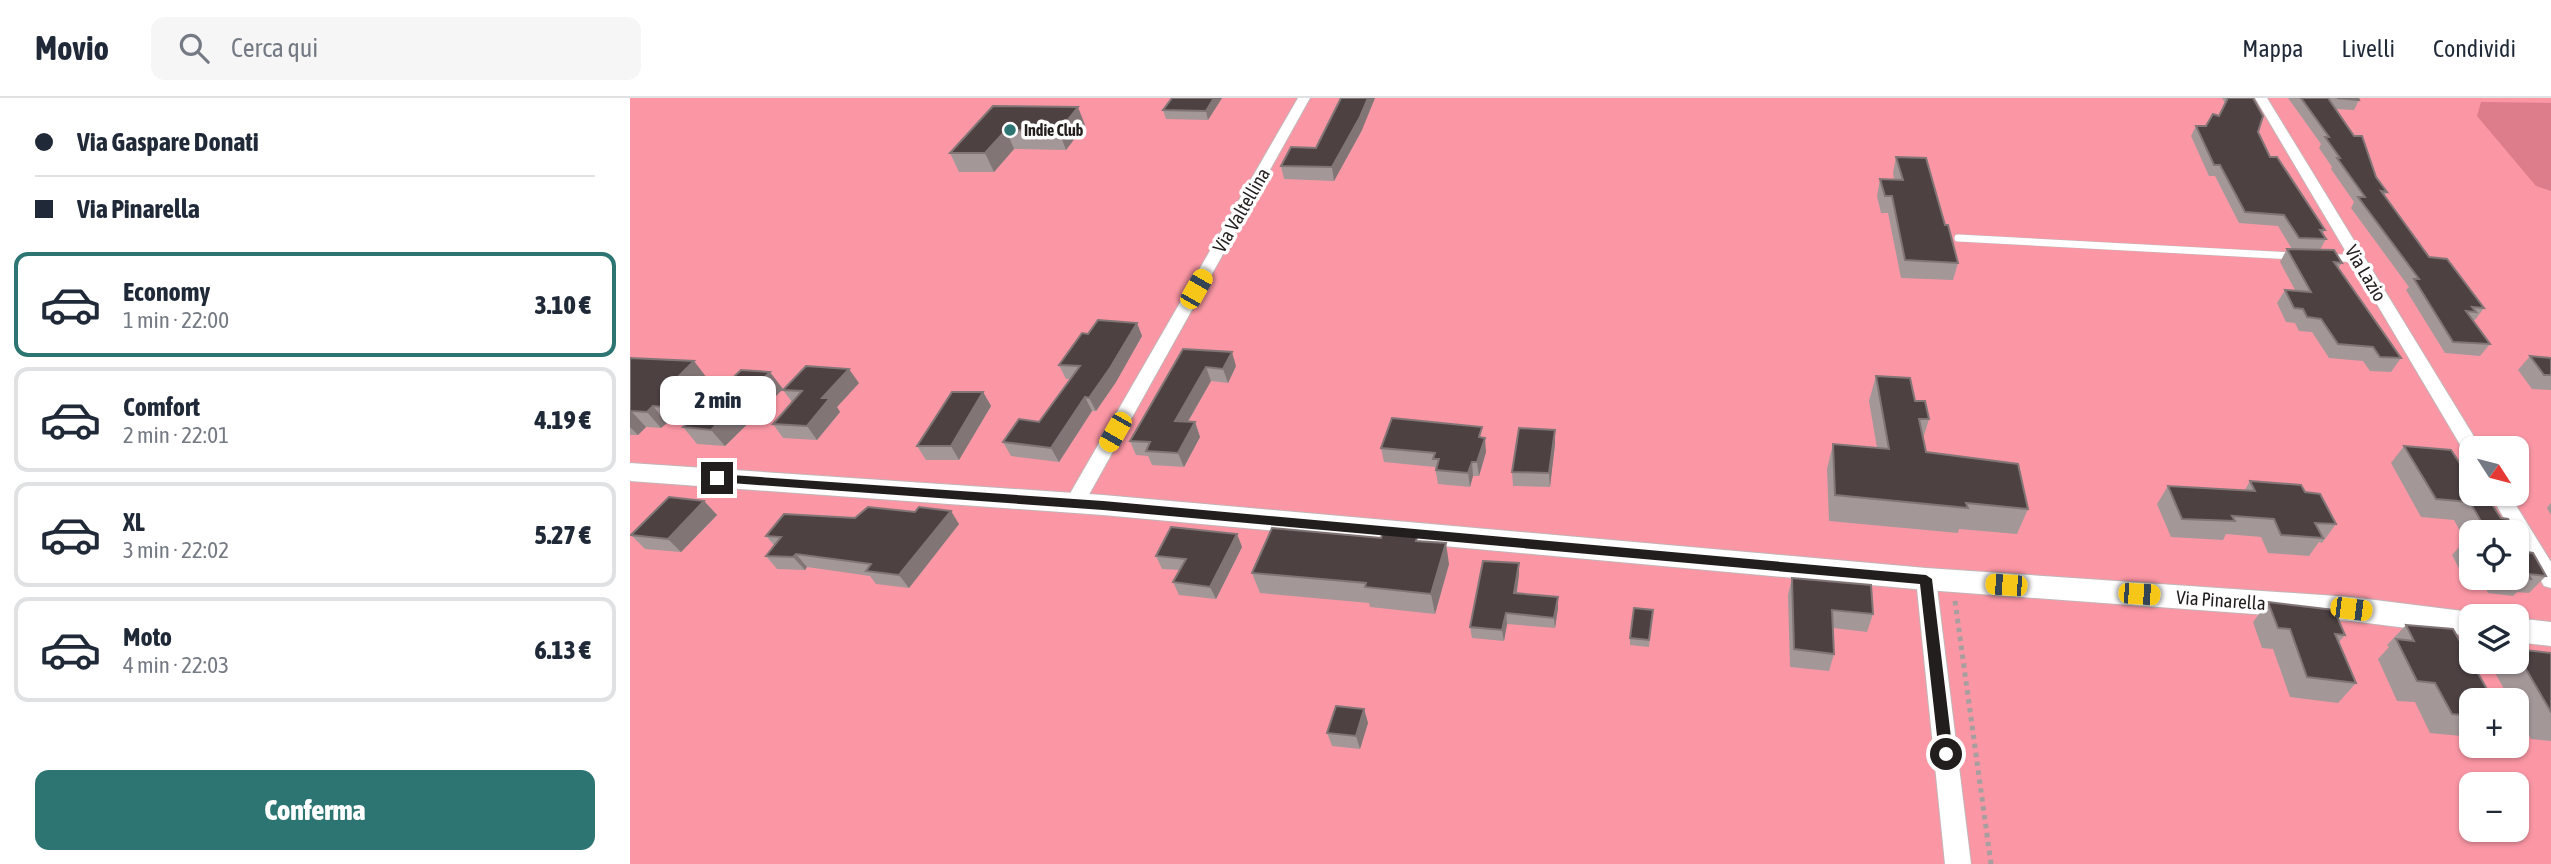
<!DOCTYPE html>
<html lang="it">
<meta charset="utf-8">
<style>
:root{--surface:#fff;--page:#f6f6f7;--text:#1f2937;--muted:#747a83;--line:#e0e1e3;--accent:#2c7572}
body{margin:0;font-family:"Asap Condensed",sans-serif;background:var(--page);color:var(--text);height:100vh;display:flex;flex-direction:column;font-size:26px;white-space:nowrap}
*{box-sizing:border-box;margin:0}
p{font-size:23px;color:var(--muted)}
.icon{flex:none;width:38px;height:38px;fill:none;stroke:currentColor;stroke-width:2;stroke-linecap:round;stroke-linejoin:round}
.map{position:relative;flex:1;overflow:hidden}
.sheet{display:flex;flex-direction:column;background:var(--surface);width:630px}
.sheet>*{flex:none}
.banner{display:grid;align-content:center;height:154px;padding:0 35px;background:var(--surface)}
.needle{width:46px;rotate:126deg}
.tools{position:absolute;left:1829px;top:338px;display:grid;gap:14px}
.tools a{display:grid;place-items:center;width:70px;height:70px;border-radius:14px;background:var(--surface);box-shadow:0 2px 5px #0004;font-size:35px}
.end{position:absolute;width:32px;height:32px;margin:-16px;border:9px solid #231e1e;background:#fff;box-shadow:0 0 0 4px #fff}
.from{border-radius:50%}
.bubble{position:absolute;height:49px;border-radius:14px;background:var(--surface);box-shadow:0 2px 5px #0004;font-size:23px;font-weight:800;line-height:49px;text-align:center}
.car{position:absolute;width:21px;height:42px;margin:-21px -10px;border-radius:9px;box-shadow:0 0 5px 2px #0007;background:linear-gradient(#f5c518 24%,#345 0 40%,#f5c518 0 76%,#345 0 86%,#f5c518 0)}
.banner b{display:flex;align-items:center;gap:24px;height:66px;font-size:26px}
.banner b+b{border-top:2px solid var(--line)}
.banner i{width:18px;height:18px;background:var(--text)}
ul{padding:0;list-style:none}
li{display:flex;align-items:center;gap:21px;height:105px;margin:0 14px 10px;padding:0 21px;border:4px solid var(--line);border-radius:14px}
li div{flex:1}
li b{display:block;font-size:26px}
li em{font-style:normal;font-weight:800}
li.selected{border-color:var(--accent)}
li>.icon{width:63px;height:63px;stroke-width:1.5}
.action{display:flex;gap:14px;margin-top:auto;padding:14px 35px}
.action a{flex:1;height:80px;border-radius:14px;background:var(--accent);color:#fff;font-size:28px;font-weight:800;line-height:80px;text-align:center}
header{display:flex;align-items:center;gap:42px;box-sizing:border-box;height:98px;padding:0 35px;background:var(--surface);border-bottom:2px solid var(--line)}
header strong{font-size:33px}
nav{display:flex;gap:38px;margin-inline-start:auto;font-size:24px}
.search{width:490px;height:63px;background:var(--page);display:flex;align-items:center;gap:18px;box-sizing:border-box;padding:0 24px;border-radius:14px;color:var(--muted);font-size:26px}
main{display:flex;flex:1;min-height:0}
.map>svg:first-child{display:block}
.forest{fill:#fb97a5;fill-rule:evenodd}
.water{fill:#dd7c8a}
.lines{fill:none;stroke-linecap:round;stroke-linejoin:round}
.lane-casing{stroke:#c3b4b6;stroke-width:8}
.street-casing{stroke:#c3b4b6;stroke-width:2}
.secondary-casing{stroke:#c3b4b6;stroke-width:2}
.path{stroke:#a99e9f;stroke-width:5;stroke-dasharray:4.5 4.5;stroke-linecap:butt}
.lane{stroke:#fff;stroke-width:7}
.street{fill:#fff;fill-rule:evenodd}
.secondary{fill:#fff;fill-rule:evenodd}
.wall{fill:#a49798}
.shaded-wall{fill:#827576}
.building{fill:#4d4142;stroke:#827576;stroke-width:2}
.route{fill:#231e1e}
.poi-dot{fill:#2c7572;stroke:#fefefe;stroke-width:2.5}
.labels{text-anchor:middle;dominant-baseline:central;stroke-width:7;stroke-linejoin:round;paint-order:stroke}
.far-poi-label{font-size:16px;font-weight:bold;fill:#231e1e;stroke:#fefefe;text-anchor:start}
.street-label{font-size:19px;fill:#231e1e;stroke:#fefefe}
</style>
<header>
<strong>Movio</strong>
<div class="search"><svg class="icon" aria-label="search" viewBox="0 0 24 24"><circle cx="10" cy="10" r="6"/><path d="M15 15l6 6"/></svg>Cerca qui</div>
<nav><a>Mappa</a><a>Livelli</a><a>Condividi</a></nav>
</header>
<main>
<section class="sheet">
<div class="banner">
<b><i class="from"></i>Via Gaspare Donati</b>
<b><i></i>Via Pinarella</b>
</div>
<ul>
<li class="selected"><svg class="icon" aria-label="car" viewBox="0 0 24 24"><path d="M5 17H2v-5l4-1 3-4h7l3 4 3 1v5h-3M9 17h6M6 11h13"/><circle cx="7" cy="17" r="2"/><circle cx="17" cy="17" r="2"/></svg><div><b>Economy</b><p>1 min · 22:00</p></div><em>3.10 €</em></li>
<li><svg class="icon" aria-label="car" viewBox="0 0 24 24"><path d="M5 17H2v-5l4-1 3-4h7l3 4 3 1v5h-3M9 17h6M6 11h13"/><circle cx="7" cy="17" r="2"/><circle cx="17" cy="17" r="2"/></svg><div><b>Comfort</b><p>2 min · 22:01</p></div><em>4.19 €</em></li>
<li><svg class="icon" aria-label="car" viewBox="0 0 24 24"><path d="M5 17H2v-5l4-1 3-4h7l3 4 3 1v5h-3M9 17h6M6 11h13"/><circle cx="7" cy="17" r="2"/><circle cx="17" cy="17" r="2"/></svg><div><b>XL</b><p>3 min · 22:02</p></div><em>5.27 €</em></li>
<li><svg class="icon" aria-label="car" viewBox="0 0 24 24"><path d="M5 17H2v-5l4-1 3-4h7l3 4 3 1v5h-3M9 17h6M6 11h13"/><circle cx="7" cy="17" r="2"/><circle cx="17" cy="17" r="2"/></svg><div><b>Moto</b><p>4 min · 22:03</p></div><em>6.13 €</em></li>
</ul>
<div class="action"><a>Conferma</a></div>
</section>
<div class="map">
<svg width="1921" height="766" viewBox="0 0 1921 766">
<rect width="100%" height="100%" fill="#fcedee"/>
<!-- forest -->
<path class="forest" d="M0 0H1921V766H0ZM1841 350H1886V396H1841ZM1841 434H1886V480H1841ZM1841 518H1886V564H1841ZM1841 602H1886V648H1841ZM1841 686H1886V732H1841Z"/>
<!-- water -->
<path class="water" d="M1851 4 1921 5V93L1906 88 1847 18Z"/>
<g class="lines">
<!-- lane casing -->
<g class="lane-casing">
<g id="lane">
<path d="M1328 140 1664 158"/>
<path d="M1697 159 1728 161"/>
</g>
</g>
<!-- street casing -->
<g class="street-casing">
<g id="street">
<path d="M668 0H680L451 411H437L434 406Z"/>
<path d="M1625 0H1637L1851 350H1841V356L1835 355Z"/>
<path d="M1860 396H1879L1921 464V490L1914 488 1886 442V434H1882Z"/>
<path d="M1296 473 1303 475 1306 481 1341 766H1315L1286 481 1289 475Z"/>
</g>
</g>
<!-- secondary casing -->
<g class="secondary-casing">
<g id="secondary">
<path d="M0 365 473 397 1296 470 1721 499 1841 514 1852 518H1841V538L1721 523 1296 492 473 417 0 383Z"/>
<path d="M1886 520 1921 524V548L1886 544Z"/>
</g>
</g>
<!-- path -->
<path class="path" d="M1325 503 1361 766"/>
<!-- lane -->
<use href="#lane" class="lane"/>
<!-- street -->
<use href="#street" class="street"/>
<!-- secondary -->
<use href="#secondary" class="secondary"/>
</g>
<!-- wall -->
<g class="wall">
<path d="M592 0 578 22 536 21 533 12Z"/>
<path d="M1592 0H1623L1628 34 1640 59 1695 132 1692 136 1696 141 1690 152 1712 165 1708 170 1771 260 1761 274 1740 273 1733 263 1699 260 1682 234 1669 233 1665 225 1656 224 1647 205 1655 192H1665L1650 164 1657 151H1662L1648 128 1609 125 1585 78H1579L1561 38 1566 28H1576L1589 18 1595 5Z"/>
<path d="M1658 0H1728L1729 2 1724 12 1705 11 1746 79 1757 94 1754 98 1799 159 1854 210 1845 222 1842 221 1860 246 1850 258 1815 255 1776 192 1779 189 1721 110 1724 104 1701 71 1702 69 1689 50 1691 46Z"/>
<path d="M363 8 455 27 436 52 384 51 364 74H329L320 55Z"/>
<path d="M732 32 704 83 654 81 651 68 686 50Z"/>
<path d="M1266 59 1315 127 1328 165 1323 182 1271 180 1258 115H1251L1247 98 1250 81 1264 82 1263 75Z"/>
<path d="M507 225 512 238 486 284 466 313H462L429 364 381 358 373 344 409 324 440 281H436L429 267 458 236Z"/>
<path d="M553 251 606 268 598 285 581 283 558 324H565L570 339 554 369 522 367 518 358 506 357 500 343Z"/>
<path d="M1900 258 1921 260V292L1902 291 1888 272Z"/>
<path d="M0 260 77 280 69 288 92 290 153 291 95 348 67 346 53 329 56 326 37 325 31 330 16 329 8 337H0Z"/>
<path d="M1246 278 1285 303 1299 321 1293 341 1296 354 1398 411 1387 436 1329 431 1328 435 1199 423 1197 371 1203 346 1247 350 1239 303Z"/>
<path d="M229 285 207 309 210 314 187 342 153 340 143 326 162 304 153 292Z"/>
<path d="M353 294 361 308 329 362H296L287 348Z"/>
<path d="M925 332V346L920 389 883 388 882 374Z"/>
<path d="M853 339 856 354 849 378H843L840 389 808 386 805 369 754 364 751 350Z"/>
<path d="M1774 348 1833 370 1871 420 1886 434H1841V480H1886L1897 454 1916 478 1899 495 1887 494 1883 498 1858 495 1851 482 1834 480 1822 457 1835 442 1824 422 1791 419 1761 365Z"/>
<path d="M1620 383 1706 426 1692 445 1689 444 1679 458 1638 455 1631 439 1596 436 1593 442 1541 439 1527 406 1538 388 1615 392Z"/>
<path d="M74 403 87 417 51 454 15 451 1 437Z"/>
<path d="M1921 405V417L1917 410Z"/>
<path d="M329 426 279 490 246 486 240 478 177 469 175 472 147 471 136 458 144 447 136 438Z"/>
<path d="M607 436 612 449 586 501 549 497 543 484 550 472 532 471 526 458Z"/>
<path d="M751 440 789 443 819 466 805 516 740 509 739 505 630 495 622 475Z"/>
<path d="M889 476 887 495 928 510 925 530 877 526 874 543 842 540 840 529Z"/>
<path d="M1162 480 1243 516 1237 534 1203 530 1204 556 1199 573 1160 569 1158 497Z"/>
<path d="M1638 504 1715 537 1709 544 1726 585 1708 605 1660 599 1643 551 1632 550 1623 524Z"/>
<path d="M1023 512 1019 549 1000 547V540Z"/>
<path d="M1776 527 1841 602V639L1800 635 1785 604 1767 603 1748 561 1759 549 1757 547Z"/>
<path d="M1886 551 1921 555V643L1901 641 1886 614V602H1880L1863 571 1871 564H1886Z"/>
<path d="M734 611 738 625 730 651 702 648 697 635Z"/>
</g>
<!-- shaded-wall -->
<g class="shaded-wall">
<path d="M584 0H592L578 22 576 13Z"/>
<path d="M738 0H745L732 32 704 83 702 69Z"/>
<path d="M448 9 455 27 436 52 429 33Z"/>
<path d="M376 32 384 51 364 74 355 55Z"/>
<path d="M507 225 512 238 486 284 466 313 459 300Z"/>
<path d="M602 254 606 268 598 285 593 271Z"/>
<path d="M64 263 77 280 66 290 46 286 50 277Z"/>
<path d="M576 269 581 283 550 337 545 323Z"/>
<path d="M219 271 229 285 207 309 210 314 187 342 177 328 192 300Z"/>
<path d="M140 274 153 291 95 348 81 332Z"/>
<path d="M353 294 361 308 329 362 321 348Z"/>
<path d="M455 299 462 313 429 364 421 350Z"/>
<path d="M23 308 37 325 31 330 17 314Z"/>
<path d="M1 313 16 329 8 337 0 329V314Z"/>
<path d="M565 324 570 339 554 369 548 355Z"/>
<path d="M925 332V346L920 389 919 375Z"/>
<path d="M855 340 856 354 849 378 847 364Z"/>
<path d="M842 364 843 378 840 389 838 375Z"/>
<path d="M74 403 87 417 51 454 38 441Z"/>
<path d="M321 413 329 426 279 490 269 477Z"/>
<path d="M607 436 612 449 586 501 580 489Z"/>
<path d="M816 445 819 466 805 516 801 496Z"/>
<path d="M166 456 177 469 175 472 163 459Z"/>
<path d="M889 465V476L885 506 884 495Z"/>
<path d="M928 499V510L925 530 924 520Z"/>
<path d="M876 515 877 526 874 543 872 532Z"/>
<path d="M734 611 738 625 730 651 726 638Z"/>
</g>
<!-- building -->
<g class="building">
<path d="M542 0H584L576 13 533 12Z"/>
<path d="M711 0H738L730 19 702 69 651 68 661 49 686 50Z"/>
<path d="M1598 0H1623L1633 18 1628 34 1640 59H1647L1695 132H1690L1696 141 1669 140 1654 117 1615 114 1590 67H1584L1566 28H1576L1583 16 1589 18Z"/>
<path d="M1671 0H1698L1724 38H1732L1746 79 1757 94 1751 93 1799 159 1817 161 1854 210 1842 209 1846 214 1836 213 1860 246 1823 244 1784 181H1789L1728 99H1735L1707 60H1710L1695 39H1699Z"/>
<path d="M1707 0H1728L1729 2Z"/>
<path d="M363 8 448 9 429 33 376 32 355 55H320Z"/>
<path d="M1266 59 1296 60 1315 127H1318L1328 165 1275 162 1262 98H1255L1250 81 1273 82Z"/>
<path d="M1657 151 1704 152 1712 165 1704 164 1771 260 1750 259 1743 249 1708 246 1691 221 1677 219 1673 211 1664 210 1655 192 1681 194Z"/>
<path d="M468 222 507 225 480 270 459 300 455 299 421 350 373 344 389 321 409 324 450 268 429 267 452 235 458 236Z"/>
<path d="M553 251 602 254 593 271 576 269 545 323 565 324 548 355 516 353 520 344 500 343Z"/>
<path d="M1900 258 1921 260V277H1914Z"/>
<path d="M0 260 64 263 50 277H55L46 286 92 290 111 272 140 274 81 332 53 329 70 312 23 308 17 314 1 313 0 314Z"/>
<path d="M176 268 219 271 192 300H200L177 328 143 326 172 293 153 292Z"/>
<path d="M1246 278 1280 280 1285 303H1295L1299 321H1289L1296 354 1388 366 1398 411 1336 405 1338 410 1205 397 1203 346 1259 351Z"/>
<path d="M322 294H353L321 348H287Z"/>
<path d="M762 320 852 329 849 339 855 340 847 364H842L838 375 806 372 809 361H803L805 355 751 350Z"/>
<path d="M889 330 925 332 919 375 882 374Z"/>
<path d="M1774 348 1821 352 1833 370 1839 371 1841 373V396H1855L1871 420 1878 421 1886 434H1857L1840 404 1806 401Z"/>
<path d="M1620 383 1671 387 1675 394 1690 396 1706 426 1685 425 1693 440 1651 437 1644 421 1602 418 1605 423 1552 421 1538 388 1625 393Z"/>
<path d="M39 399 74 403 38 441 1 437Z"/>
<path d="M238 409 285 414 289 409 321 413 269 477 236 473 241 466 166 456 163 459 136 458 151 439 136 438 154 416 225 420Z"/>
<path d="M541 429 607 436 580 489 543 484 556 461 526 458Z"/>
<path d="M642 430 751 440 753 434 788 437 786 443 816 445 801 496 735 489 736 485 622 475Z"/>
<path d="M1886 436 1897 454 1903 455 1916 478 1898 476 1901 481 1886 479Z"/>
<path d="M853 463 889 465 884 495 928 499 924 520 876 515 872 532 840 529Z"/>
<path d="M1162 480 1241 487 1243 516 1202 512 1204 556 1164 551Z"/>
<path d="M1638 504 1704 512 1715 537 1705 536 1726 585 1677 579 1660 531 1648 530Z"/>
<path d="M1004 510 1023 512 1019 542 1000 540Z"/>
<path d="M1776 527 1823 531 1863 602H1841V618L1822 616 1805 585 1787 583 1766 541 1784 543Z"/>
<path d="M1886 551 1921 555V614L1886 554Z"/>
<path d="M706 608 734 611 726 638 697 635Z"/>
</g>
<!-- route -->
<path class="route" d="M87 376 473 403 1296 477 1302 481 1323 656 1316 662 1309 656 1290 486 473 412 87 384 81 380Z"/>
<!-- markers -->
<circle class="poi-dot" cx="380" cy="32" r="7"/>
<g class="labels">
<!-- far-poi labels -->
<g class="far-poi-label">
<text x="394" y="32">Indie Club</text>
</g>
<!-- street labels -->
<g class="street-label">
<text transform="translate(611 112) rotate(-60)">Via Valtellina</text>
<text transform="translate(1736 175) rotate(59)">Via Lazio</text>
<text transform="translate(1591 502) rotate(4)">Via Pinarella</text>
</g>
</g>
</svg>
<div class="tools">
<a><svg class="needle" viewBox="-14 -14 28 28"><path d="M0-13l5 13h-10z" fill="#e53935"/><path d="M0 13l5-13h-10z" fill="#747a83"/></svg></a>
<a><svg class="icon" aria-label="locate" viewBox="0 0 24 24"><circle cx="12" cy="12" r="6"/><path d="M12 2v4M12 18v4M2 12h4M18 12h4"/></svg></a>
<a><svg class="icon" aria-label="layers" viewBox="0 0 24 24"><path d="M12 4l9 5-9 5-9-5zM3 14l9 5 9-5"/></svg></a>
<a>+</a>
<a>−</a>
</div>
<i class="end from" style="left:1316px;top:656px"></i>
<i class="end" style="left:87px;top:380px"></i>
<div class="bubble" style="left:30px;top:278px;width:116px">2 min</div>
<i class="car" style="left:566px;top:191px;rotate:30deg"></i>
<i class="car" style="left:485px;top:334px;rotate:210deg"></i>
<i class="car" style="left:1376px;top:487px;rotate:274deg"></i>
<i class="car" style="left:1509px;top:496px;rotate:94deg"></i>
<i class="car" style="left:1721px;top:511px;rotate:97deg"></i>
</div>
</main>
